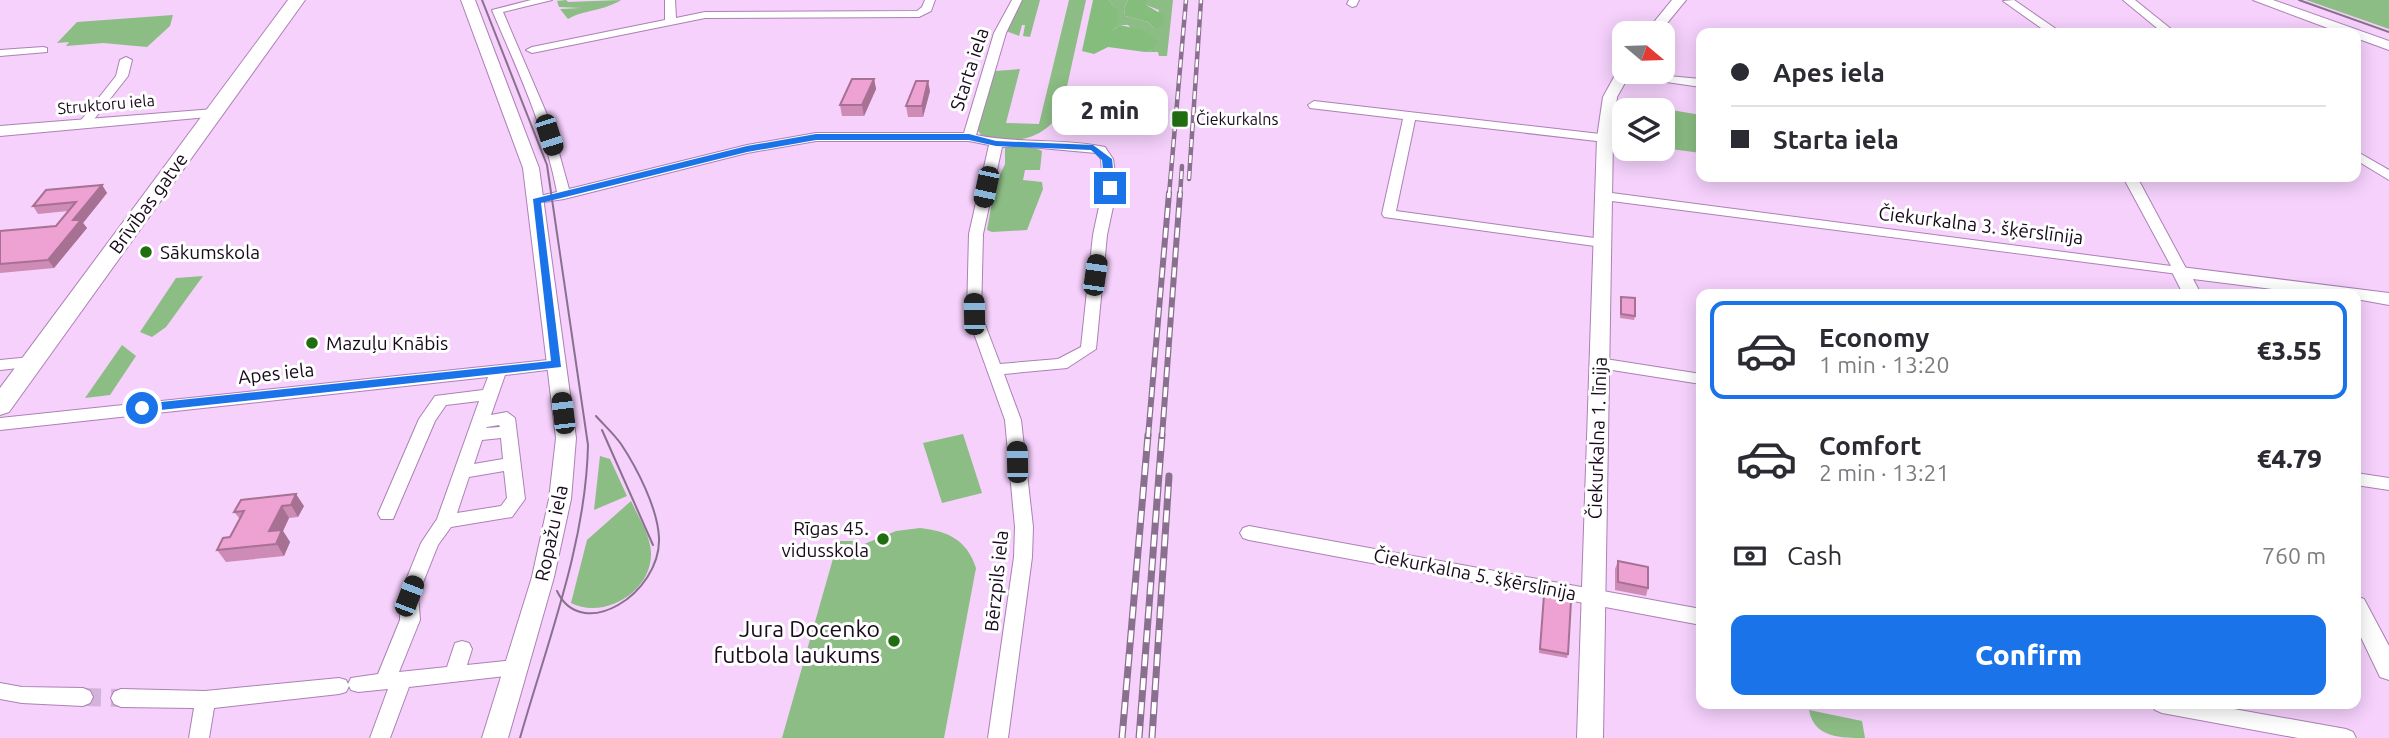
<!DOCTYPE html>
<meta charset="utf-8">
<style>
:root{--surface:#fff;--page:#f2f2f3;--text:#2b2b33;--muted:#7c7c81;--line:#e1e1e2;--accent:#1a73e8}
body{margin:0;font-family:Ubuntu,sans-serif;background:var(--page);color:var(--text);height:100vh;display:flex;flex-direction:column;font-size:26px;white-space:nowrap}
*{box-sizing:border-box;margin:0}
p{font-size:23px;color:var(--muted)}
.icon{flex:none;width:38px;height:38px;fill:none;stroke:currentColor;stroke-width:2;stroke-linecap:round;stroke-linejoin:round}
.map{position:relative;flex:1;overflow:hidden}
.drawer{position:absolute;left:1696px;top:289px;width:665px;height:420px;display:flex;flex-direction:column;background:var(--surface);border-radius:14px;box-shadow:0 4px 18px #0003}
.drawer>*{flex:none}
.top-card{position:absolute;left:1696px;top:28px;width:665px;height:154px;border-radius:14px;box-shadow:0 4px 18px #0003;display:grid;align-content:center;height:154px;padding:0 35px;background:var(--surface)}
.needle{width:46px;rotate:109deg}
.buttons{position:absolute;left:1612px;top:21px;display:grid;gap:14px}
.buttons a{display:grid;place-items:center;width:63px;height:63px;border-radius:14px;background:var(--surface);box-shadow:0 4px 18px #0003;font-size:35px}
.end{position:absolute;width:32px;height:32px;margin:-16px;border:9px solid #1a73e8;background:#fff;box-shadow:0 0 0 4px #fff}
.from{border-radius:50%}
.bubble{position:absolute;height:49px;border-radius:14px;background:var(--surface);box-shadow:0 4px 18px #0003;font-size:23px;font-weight:800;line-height:49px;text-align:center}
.car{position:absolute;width:21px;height:42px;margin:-21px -10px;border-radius:9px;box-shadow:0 0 5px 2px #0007;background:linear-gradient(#222 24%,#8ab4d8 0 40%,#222 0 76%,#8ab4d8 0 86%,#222 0)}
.top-card b{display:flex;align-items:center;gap:24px;height:66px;font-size:26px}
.top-card b+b{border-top:2px solid var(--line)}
.top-card i{width:18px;height:18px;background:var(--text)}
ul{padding:12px 0 0;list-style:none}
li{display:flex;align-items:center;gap:21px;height:98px;margin:0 14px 10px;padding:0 21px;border:4px solid transparent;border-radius:14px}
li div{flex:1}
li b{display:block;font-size:26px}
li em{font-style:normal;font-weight:800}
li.active{border-color:var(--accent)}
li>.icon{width:63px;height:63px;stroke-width:1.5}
.pay{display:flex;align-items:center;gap:18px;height:77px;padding:0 35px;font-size:26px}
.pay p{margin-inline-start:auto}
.action{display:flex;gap:14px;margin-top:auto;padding:14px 35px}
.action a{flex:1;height:80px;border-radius:14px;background:var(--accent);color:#fff;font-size:28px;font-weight:800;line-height:80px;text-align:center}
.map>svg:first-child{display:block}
.green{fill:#8cbd84}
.forest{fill:#85bd7c}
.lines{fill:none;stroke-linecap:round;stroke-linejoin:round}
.minor-tunnel{stroke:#d4b3da;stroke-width:18;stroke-dasharray:18 10;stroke-linecap:butt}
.minor-casing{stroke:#ac81b4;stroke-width:2}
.tertiary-casing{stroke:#ac81b4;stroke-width:2}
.trunk-casing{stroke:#ac81b4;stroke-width:2}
.minor{fill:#fff;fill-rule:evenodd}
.tertiary{fill:#fff;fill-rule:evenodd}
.trunk{fill:#fff;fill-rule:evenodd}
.tram{stroke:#8a708f;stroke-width:2}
.rail-far2-casing{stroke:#8a708f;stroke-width:4.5}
.rail-far1-casing{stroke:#8a708f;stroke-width:6}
.rail-casing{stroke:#8a708f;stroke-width:7}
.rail-far2{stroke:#fff;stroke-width:2.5;stroke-dasharray:8;stroke-linecap:butt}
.rail-far1{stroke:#fff;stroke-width:3.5;stroke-dasharray:10;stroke-linecap:butt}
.rail{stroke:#fff;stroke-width:4.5;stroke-dasharray:12;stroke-linecap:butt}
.wall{fill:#cd8bb5}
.shaded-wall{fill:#a77194}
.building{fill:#eea2d3;stroke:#a77194;stroke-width:2}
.route{fill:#1a73e8}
.poi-dot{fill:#216e11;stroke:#fff;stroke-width:2.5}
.labels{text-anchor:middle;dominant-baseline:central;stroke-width:6;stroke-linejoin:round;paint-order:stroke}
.far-street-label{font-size:16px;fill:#18091b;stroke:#fff}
.far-poi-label{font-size:16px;fill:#18091b;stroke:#fff;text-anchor:start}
.street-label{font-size:19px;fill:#18091b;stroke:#fff}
.poi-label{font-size:19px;fill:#18091b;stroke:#fff;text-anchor:start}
.near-poi-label{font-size:23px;fill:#18091b;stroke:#fff;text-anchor:end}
</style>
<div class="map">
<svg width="2389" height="738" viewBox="0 0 2389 738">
<rect width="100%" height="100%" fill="#f5d1fc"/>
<!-- green -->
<g class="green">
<path d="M566 0 568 2 621 0C604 11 583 10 568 19L560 9 581 8 559 7 557 1Z"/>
<path d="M1020 0H1040L1030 37 1023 36 1025 25H1022L1019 36 1006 31Z"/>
<path d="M1069 0H1086L1062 109C1047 139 1012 147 981 135L977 129 995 71 1020 69 1006 123 1039 124Z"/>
<path d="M1109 0H1128L1124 8 1125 16 1148 22 1154 28 1159 10 1146 5V0H1173L1167 56H1159L1158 52H1145L1152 50 1128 25H1120L1112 31C1113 15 1123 18 1109 0Z"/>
<path d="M2306 0H2389V29Z"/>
<path d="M173 15 170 26 147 47 103 43 66 46 69 42 57 43 77 22Z"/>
<path d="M1617 101 1701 115V153L1663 148 1662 110H1624V143L1614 142Z"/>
<path d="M1016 145 1031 146 1042 151 1040 170H1025L1023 180 1042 182 1043 189 1027 230 992 232 987 230 995 185 1005 164V148Z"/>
<path d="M203 276 166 327 152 337 140 332 176 278Z"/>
<path d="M122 345 136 356 110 395 85 398Z"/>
<path d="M963 434 982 493 942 503 923 443Z"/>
<path d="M600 456 610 459 627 496 594 510Z"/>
<path d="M631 501C638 516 651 537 651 553 652 591 605 620 571 603L587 540Z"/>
<path d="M920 528C948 531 967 540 976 568L944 738H782L838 541H858L857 547 896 531Z"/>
<path d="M1809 710 1862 721 1865 738C1841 738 1814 738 1809 710Z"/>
</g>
<!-- forest -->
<g class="forest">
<path d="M1093 0H1109L1117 11 1118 20 1112 31 1120 25 1142 30 1158 42 1152 50 1145 52 1108 47 1094 54 1082 51Z"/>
<path d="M1128 0H1146V5L1165 16 1162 26 1154 28 1148 22 1125 16 1124 8Z"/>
</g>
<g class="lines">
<!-- minor-tunnel -->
<path class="minor-tunnel" d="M83 697 121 698"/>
<!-- minor casing -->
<g class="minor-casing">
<g id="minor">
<path d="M531 0H552L503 12 551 124 569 189 747 145 816 133H964L994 33 1012 0H1022L1006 33 976 135C1018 144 1062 138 1105 147L1113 159 1117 188 1107 235 1096 349 1067 368 1004 374 1021 420 1033 527 1032 557 1008 738H988L1014 557 1015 527 1005 420 967 314 969 234 989 145 969 141H816L747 153 564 199 531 204 529 201 531 198 557 192C545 128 517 69 492 10ZM1019 146 1096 153 1101 159 1103 188 1093 235 1081 347 1058 359 1000 364 981 314 983 234 1002 147Z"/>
<path d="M665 0H675L676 18 705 12 917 11 922 7 925 0H935L931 11 919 17 705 18 532 53 526 50 532 47 665 20Z"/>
<path d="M1349 0H1359L1356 6 1352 7 1347 4Z"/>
<path d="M2014 0 2059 31 2060 33H2048L2003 1Z"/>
<path d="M2123 0H2135L2176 33H2163Z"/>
<path d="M43 47 47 48V52L0 56V50Z"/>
<path d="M126 57 132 60 128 76 88 127H80L78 124 116 76 120 60Z"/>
<path d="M1622 69 1624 72 1701 79V87L1618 75V71Z"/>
<path d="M1314 101 1609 135V141L1605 142 1415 120 1396 211 1602 239 1609 243 1602 247 1384 217 1382 214 1403 119 1310 108 1308 105Z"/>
<path d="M2356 151 2389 170V180L2356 160Z"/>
<path d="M2123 177H2137L2188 272 2186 275 1604 200 1597 196 1604 192 2171 266Z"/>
<path d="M31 357 39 362 37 366 0 370V360Z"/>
<path d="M1599 358 1701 374V384L1593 367 1591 363 1593 359Z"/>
<path d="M557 359 563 360 565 364 563 368 505 375 491 415 507 412 515 418 525 499 512 517 451 527 438 545 418 595 420 620 399 672 447 667 455 643 462 641 469 643 472 649 467 665 515 660 522 662 525 668 522 674 409 687 390 738H370L388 689 358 692 351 690 349 686 346 692 339 694 214 708 209 738H189L194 708 121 707 114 704 111 698 114 692 121 689 205 691 339 678 346 680 348 684 351 678 378 674 400 620V595L421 543 437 519 479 401 446 405 435 421 393 519H381L378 514 419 419 435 396 483 390 488 377 0 430V418ZM499 425 500 427 486 428 487 427ZM501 438 503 459 474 464 482 440ZM504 471 507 498 501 506 457 513 469 477Z"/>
<path d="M2356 473 2389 478V490L2356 485Z"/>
<path d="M1249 526 1701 609V625L1249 540 1243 538 1240 533 1243 528Z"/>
<path d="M0 683 22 687 83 688 90 691 93 697 90 703 83 706 22 703 0 699Z"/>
<path d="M2152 704H2206L2346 729 2353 732 2356 738H2298L2162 713 2155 710Z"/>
</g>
</g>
<!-- tertiary casing -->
<g class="tertiary-casing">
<g id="tertiary">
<path d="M461 0H475L539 168 576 438 571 499 554 577 508 738H482L532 577 549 499 556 438 523 168Z"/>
<path d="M1672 0H1686L1659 33H1645Z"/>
<path d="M2253 0H2273L2389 41V50L2356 38V33H2341Z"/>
<path d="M1624 67V72H1631L1617 97 1613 138 1603 738H1577L1597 138 1603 97 1619 68Z"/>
<path d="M214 109 219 110V116L0 136V126Z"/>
<path d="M2181 267 2389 293V305L2356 299V294H2311L2193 279 2201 294H2183L2172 272Z"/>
<path d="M2356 596 2364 599 2389 646V680L2380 677 2356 627Z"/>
</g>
</g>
<!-- trunk casing -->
<g class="trunk-casing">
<path id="trunk" d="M288 0H305L9 412 0 415V388Z"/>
</g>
<!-- minor -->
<use href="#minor" class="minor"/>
<!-- tertiary -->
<use href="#tertiary" class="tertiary"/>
<!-- trunk -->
<use href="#trunk" class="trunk"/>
<!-- tram -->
<g class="tram">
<path d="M482 0 547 165 588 445C586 544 547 643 520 738"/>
<path d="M2299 0 2389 32"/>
<path d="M602 430 653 545"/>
<path d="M557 591C582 644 661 593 659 538 658 509 637 468 621 444 614 434 604 425 596 416"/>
</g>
<!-- rail-far2 casing -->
<g class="rail-far2-casing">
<g id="rail-far2">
<path d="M1189 179 1201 0"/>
<path d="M1169 195 1186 0"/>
<path d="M1180 195 1182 166"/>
</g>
</g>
<!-- rail-far1 casing -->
<g class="rail-far1-casing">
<g id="rail-far1">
<path d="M1148 437 1169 193"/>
<path d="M1162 437 1180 193"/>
</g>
</g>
<!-- rail casing -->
<g class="rail-casing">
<g id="rail">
<path d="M1122 738 1148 435"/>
<path d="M1139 738 1162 435"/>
<path d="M1152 738 1169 476"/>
</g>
</g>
<!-- rail-far2 -->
<use href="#rail-far2" class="rail-far2"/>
<!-- rail-far1 -->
<use href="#rail-far1" class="rail-far1"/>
<!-- rail -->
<use href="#rail" class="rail"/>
</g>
<!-- wall -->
<g class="wall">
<path d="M874 79 876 89 864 116H842L840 105Z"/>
<path d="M930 91 923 117H908L906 106Z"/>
<path d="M102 185 107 193 83 223 87 228 54 268 0 273V231L56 226 68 211 38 214 33 206Z"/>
<path d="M1621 297 1635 316 1634 320 1620 318Z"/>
<path d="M241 500 304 506 298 517 289 518 283 531 290 542 284 556 226 562 217 550 230 537 240 519 234 512Z"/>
<path d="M1618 561 1648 588 1646 596 1615 590V569Z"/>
<path d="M1544 595 1568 654 1567 658 1539 653Z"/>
</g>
<!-- shaded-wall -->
<g class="shaded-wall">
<path d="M874 79 876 89 864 116 862 105Z"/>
<path d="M928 81 930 91 923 117 922 106Z"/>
<path d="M102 185 107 193 83 223 87 228 54 268 48 260 73 220Z"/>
<path d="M296 494 304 506 298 517 291 505Z"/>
<path d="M282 506 289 518 283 531 290 542 284 556 269 531Z"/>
</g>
<!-- building -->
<g class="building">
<path d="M852 79H874L862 105H840Z"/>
<path d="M916 81H928L922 106H906Z"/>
<path d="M102 185 73 220H81L48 260 0 264V231L56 226 76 202 33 206 46 190Z"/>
<path d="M1621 297 1635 298V316L1621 314Z"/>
<path d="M296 494 291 505 282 506 269 531 282 530 276 544 217 550 223 538 230 537 244 511 234 512 241 500Z"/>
<path d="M1618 561 1648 567V588L1618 582Z"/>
<path d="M1544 595 1571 601 1568 654 1540 649Z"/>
</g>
<!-- route -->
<path class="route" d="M816 134H969L996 141 1093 145 1112 159 1115 188 1110 191 1105 188 1102 160 1091 150 996 146 969 140H816L747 152 541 203 561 367 142 412 137 408 142 404 551 361 533 199 747 146Z"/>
<!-- markers -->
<g class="poi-dot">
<rect x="1171" y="110" width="18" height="18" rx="3.5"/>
<circle cx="146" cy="252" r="7"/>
<circle cx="312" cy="343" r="7"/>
<circle cx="883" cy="539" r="7"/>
<circle cx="894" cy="641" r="7"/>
</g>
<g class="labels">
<!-- far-street labels -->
<g class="far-street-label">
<text transform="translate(106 104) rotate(-5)">Struktoru iela</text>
</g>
<!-- far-poi labels -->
<g class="far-poi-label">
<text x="1196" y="119">Čiekurkalns</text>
</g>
<!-- street labels -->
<g class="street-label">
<text transform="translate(969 69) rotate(-72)">Starta iela</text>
<text transform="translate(148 203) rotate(-54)">Brīvības gatve</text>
<text transform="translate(1981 225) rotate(7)">Čiekurkalna 3. šķērslīnija</text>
<text transform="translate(276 373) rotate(-6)">Apes iela</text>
<text transform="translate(1597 438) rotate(-88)">Čiekurkalna 1. līnija</text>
<text transform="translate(551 533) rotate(-78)">Ropažu iela</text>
<text transform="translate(1475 574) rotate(11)">Čiekurkalna 5. šķērslīnija</text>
<text transform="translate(996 581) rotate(-84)">Bērzpils iela</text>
</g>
<!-- poi labels -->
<g class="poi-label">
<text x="160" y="252">Sākumskola</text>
<text x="326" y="343">Mazuļu Knābis</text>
<text x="869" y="528" text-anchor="end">Rīgas 45.<tspan x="869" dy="22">vidusskola</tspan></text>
</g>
<!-- near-poi labels -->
<g class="near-poi-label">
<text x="880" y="628">Jura Docenko<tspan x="880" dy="26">futbola laukums</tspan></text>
</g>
</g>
</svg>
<div class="buttons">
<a><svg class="needle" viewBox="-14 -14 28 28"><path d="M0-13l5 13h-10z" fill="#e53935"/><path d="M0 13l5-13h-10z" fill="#7c7c81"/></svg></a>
<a><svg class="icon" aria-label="layers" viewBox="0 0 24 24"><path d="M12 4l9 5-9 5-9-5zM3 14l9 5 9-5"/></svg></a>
</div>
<i class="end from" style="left:142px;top:408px"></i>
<i class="end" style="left:1110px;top:188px"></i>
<div class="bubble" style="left:1052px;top:86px;width:116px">2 min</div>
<i class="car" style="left:549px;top:135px;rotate:162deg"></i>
<i class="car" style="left:986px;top:187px;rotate:192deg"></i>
<i class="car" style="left:1095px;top:275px;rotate:8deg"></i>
<i class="car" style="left:974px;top:314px;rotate:359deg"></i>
<i class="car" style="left:563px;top:413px;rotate:353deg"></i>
<i class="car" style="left:1017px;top:462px;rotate:359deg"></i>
<i class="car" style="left:409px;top:596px;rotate:21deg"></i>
<div class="top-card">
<b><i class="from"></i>Apes iela</b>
<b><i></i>Starta iela</b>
</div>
<section class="drawer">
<ul>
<li class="active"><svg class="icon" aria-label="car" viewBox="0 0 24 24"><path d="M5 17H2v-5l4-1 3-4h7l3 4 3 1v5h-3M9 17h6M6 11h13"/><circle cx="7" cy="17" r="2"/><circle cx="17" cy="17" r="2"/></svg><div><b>Economy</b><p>1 min · 13:20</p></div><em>€3.55</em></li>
<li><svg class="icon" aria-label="car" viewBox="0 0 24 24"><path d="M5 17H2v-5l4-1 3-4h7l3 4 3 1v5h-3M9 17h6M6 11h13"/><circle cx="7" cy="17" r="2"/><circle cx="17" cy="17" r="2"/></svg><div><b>Comfort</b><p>2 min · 13:21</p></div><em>€4.79</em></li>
</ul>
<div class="pay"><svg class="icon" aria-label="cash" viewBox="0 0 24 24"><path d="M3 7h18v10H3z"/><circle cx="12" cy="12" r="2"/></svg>Cash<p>760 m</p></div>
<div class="action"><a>Confirm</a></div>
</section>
</div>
